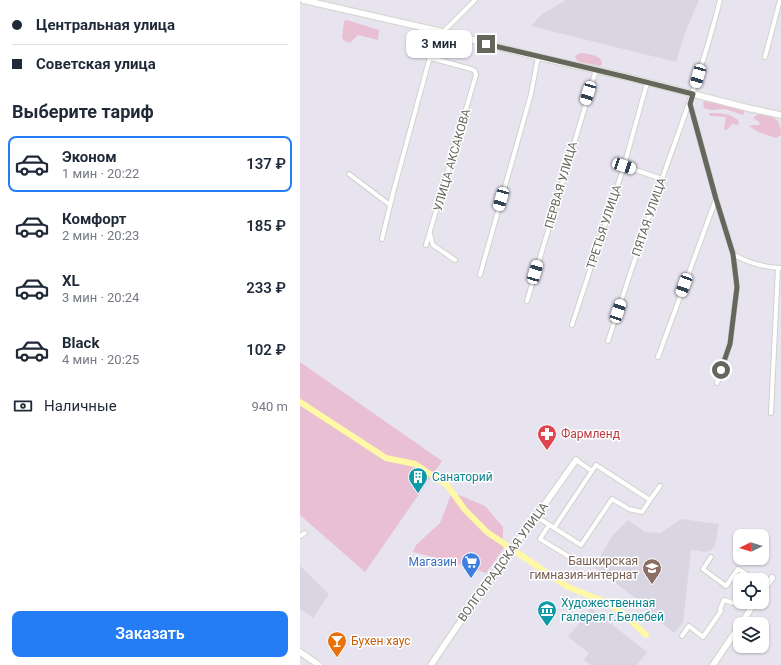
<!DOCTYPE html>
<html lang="ru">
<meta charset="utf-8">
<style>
:root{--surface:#fff;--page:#f6f6f7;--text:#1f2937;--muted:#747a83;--line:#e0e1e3;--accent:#257df5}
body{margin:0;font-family:Roboto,sans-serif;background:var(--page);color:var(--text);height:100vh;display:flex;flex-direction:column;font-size:15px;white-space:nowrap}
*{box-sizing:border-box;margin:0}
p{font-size:13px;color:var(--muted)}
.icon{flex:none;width:22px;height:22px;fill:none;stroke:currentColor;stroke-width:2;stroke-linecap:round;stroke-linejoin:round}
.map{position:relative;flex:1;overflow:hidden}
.panel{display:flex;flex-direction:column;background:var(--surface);width:300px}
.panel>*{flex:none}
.hud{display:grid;align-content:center;height:88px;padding:0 12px;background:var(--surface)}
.needle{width:26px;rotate:265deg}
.tools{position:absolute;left:433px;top:529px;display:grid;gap:8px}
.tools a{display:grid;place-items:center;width:36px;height:36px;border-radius:8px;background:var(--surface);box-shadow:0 1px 3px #0004;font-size:20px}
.end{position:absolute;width:18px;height:18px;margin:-9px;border:5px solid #65665c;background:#fff;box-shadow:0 0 0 2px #fff}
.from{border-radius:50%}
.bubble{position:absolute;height:28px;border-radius:8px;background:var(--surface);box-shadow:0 1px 3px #0004;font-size:13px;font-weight:600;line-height:28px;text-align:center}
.car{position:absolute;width:12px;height:24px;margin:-12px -6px;border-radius:5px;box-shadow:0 0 3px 1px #0007;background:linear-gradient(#fff 24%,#345 0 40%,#fff 0 76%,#345 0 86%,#fff 0)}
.hud b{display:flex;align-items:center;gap:14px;height:38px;font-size:15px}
.hud b+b{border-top:1px solid var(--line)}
.hud i{width:10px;height:10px;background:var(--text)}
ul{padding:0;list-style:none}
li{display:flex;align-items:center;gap:12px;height:56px;margin:0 8px 6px;padding:0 4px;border:2px solid transparent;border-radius:8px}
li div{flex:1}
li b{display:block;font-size:15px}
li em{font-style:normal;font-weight:600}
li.on{border-color:var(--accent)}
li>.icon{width:36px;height:36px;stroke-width:1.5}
h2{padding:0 12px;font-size:18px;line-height:48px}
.pay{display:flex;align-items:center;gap:10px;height:44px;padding:0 12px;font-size:15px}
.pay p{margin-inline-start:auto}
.cta{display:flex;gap:8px;margin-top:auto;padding:8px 12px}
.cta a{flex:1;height:46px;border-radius:8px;background:var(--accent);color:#fff;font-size:16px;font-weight:600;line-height:46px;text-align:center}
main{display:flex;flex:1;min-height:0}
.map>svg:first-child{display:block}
.education{fill:#d9d5e2}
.green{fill:#e9bfd4}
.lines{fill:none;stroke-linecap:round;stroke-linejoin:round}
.river{stroke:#fff9a5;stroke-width:6}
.street-casing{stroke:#d1d2cb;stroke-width:6}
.secondary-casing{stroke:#d7d8cf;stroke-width:8}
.street{stroke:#fff;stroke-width:4}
.secondary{stroke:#fff;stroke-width:5.5}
.route{stroke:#65665c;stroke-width:5}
.labels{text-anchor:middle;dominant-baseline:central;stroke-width:3;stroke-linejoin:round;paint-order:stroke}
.street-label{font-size:12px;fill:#65665c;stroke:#fff}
.health-label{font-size:12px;fill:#be3a42;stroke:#fff;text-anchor:start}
.culture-label{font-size:12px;fill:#0d838f;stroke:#fff;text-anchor:start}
.education-label{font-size:12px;fill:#785e54;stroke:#fff;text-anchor:end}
.shop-label{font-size:12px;fill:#366cbe;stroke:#fff;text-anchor:end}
.food-label{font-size:12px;fill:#c56008;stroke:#fff;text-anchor:start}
</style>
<main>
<section class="panel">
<div class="hud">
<b><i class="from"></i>Центральная улица</b>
<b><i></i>Советская улица</b>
</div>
<h2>Выберите тариф</h2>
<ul>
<li class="on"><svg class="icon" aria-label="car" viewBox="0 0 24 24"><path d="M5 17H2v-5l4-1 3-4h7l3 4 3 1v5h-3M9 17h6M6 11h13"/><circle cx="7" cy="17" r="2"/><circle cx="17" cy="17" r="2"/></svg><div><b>Эконом</b><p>1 мин · 20:22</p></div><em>137 ₽</em></li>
<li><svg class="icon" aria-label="car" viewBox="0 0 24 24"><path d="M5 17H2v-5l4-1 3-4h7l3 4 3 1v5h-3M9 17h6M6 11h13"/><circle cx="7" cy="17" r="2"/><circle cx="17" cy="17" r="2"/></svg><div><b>Комфорт</b><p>2 мин · 20:23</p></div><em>185 ₽</em></li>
<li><svg class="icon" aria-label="car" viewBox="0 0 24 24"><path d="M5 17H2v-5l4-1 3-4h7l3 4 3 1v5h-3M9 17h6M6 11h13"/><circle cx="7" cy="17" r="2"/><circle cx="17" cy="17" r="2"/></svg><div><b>XL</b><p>3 мин · 20:24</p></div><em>233 ₽</em></li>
<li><svg class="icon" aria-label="car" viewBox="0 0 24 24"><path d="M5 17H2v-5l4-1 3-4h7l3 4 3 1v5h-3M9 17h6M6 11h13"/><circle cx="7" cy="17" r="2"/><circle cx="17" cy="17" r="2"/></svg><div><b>Black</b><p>4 мин · 20:25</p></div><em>102 ₽</em></li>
</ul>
<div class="pay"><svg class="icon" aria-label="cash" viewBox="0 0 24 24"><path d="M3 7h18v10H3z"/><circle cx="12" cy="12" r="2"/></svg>Наличные<p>940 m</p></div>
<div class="cta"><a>Заказать</a></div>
</section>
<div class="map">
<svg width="481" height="665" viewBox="0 0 481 665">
<rect width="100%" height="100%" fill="#e7e4f0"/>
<!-- education -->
<g class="education">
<path d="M266 0H399L385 33 376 62 231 26 242 14Z"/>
<path d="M381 519 419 524 415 546 411 550 406 552 391 550 383 622 374 633 342 606V603L294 567 312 536 328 520 345 532 361 533Z"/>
<path d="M0 566 29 594 13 618 0 609Z"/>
<path d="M291 608 347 652 337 665H291L284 660 289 653 268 637Z"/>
</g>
<!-- green -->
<g class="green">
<path d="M47 20 79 30 78 40 58 35 50 43 45 41 42 38 44 21Z"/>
<path d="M282 53C289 54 295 55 301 59L302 64 300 66 280 62 276 59 275 56 278 54Z"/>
<path d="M406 101 443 109 445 110 443 115 425 109 411 110 404 108 403 102Z"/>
<path d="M409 113C419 113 430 113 438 120L439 125 432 124 428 129 424 130 426 117 410 116Z"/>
<path d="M459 113C474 117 481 118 481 135L476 138 458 132 449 126 453 125H460L459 122 453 118Z"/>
<path d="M0 362 142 461 65 572 0 515Z"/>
<path d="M152 492 185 506 203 527V549L186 573 152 562 113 552 116 545 140 523Z"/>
</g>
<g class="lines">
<!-- river -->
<path class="river" d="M0 402 86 458 115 464 147 485 165 510 187 532 268 587 308 603 327 617 346 635"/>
<!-- street casing -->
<g class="street-casing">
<g id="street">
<path d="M143 32 175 0"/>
<path d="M465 57 480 0"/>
<path d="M390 104 416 199 433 254 437 287 430 344 417 383"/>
<path d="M324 166 362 179"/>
<path d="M49 174 90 205"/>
<path d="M130 234 133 245 155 260"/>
<path d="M82 239 93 193 137 31"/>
<path d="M126 245 176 75 175 71 171 69 131 58"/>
<path d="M433 254C448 263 463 267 480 268"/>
<path d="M180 275 231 94 238 57"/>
<path d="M227 301 296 70"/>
<path d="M272 325 324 166 347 83"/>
<path d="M308 341C326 287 343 233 362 179 383 120 405 61 420 0"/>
<path d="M358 357 416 199"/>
<path d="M471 413 478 268"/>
<path d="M276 460 292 471 296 465 350 500 360 486"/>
<path d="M237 517 281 545 312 499 329 509 342 512 350 500"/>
<path d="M249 525 240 539 273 559"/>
<path d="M254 528 292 471"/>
<path d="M0 536 5 533"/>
<path d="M411 557 403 569 426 586 438 569 456 580"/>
<path d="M382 636 389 626 403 637 421 611 420 609 424 600 433 603 454 605"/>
</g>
</g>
<!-- secondary casing -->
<g class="secondary-casing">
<g id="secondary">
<path d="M3 0 143 32 238 57 327 77 448 108 481 115"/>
<path d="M462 592 472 578"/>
<path d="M441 624 455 602"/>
<path d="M0 652 19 665"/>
<path d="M131 665C177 595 228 529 276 460"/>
<path d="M413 665 440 625"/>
</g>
</g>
<!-- street -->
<use href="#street" class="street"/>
<!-- secondary -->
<use href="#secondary" class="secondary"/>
</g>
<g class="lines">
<!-- route -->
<path class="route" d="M186 44 326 77 393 94 390 104 416 199 433 254 437 287 430 344 421 370"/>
</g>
<!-- icons -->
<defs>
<g id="pharmacy-pin" transform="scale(1)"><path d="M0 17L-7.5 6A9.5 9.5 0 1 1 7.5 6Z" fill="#e0444e" stroke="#fff"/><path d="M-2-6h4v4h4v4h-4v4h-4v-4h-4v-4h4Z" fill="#fff"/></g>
<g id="building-pin" transform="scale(1)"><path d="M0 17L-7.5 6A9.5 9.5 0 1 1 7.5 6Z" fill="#0f9aa8" stroke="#fff"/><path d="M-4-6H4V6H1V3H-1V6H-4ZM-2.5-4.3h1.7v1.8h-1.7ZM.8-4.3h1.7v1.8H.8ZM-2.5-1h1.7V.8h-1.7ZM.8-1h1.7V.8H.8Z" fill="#fff"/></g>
<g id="supermarket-pin" transform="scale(1)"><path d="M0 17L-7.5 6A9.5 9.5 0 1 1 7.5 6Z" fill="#3f7fe0" stroke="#fff"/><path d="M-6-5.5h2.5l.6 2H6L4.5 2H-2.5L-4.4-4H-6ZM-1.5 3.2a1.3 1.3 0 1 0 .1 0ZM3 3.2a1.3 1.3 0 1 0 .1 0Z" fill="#fff"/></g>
<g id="school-pin" transform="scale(1)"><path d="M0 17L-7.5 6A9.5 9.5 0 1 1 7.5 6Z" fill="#8d6e63" stroke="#fff"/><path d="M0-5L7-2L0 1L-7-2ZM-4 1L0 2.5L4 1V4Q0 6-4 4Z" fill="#fff"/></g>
<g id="museum-pin" transform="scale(1)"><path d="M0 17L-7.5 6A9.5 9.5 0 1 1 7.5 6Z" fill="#0f9aa8" stroke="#fff"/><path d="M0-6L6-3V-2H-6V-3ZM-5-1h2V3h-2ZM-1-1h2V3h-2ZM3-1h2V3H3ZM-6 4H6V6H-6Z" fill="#fff"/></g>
<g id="bar-pin" transform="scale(1)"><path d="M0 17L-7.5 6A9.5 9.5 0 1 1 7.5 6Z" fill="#e8710a" stroke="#fff"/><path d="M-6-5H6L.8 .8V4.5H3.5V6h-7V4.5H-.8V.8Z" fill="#fff"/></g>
</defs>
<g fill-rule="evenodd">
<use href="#pharmacy-pin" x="247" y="434"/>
<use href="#building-pin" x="118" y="477"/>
<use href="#supermarket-pin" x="171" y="562"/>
<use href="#school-pin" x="352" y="568"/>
<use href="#museum-pin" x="247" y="610"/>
<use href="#bar-pin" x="37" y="641"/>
</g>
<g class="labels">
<!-- street labels -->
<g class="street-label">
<text transform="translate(152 160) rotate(-74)">УЛИЦА АКСАКОВА</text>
<text transform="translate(261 185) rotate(-74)">ПЕРВАЯ УЛИЦА</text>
<text transform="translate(349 217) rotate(-71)">ПЯТАЯ УЛИЦА</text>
<text transform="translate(304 227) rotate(-72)">ТРЕТЬЯ УЛИЦА</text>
<text transform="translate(203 562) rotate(-54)">ВОЛГОГРАДСКАЯ УЛИЦА</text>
</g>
<!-- health labels -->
<g class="health-label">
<text x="261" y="434">Фармленд</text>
</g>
<!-- culture labels -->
<g class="culture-label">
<text x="132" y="477">Санаторий</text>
<text x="261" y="603">Художественная<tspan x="261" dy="14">галерея г.Белебей</tspan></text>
</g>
<!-- education labels -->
<g class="education-label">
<text x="338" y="561">Башкирская<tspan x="338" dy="14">гимназия-интернат</tspan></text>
</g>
<!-- shop labels -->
<g class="shop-label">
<text x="157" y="562">Магазин</text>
</g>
<!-- food labels -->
<g class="food-label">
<text x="51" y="641">Бухен хаус</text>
</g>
</g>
</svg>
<div class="tools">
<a><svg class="needle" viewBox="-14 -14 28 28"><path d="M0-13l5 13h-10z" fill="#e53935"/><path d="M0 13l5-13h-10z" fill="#747a83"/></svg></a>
<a><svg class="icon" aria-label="locate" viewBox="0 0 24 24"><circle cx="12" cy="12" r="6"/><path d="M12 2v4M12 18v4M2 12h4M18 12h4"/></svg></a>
<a><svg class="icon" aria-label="layers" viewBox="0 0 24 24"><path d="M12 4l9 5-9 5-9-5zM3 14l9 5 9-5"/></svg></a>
</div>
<i class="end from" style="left:421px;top:370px"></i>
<i class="end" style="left:186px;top:44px"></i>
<div class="bubble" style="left:106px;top:30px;width:66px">3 мин</div>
<i class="car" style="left:398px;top:76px;rotate:196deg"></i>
<i class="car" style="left:288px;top:93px;rotate:197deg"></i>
<i class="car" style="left:324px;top:166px;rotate:108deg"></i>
<i class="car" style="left:201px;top:199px;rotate:196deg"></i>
<i class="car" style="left:235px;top:272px;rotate:16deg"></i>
<i class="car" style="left:384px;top:285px;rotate:200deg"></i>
<i class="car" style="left:318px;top:311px;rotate:18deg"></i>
</div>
</main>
